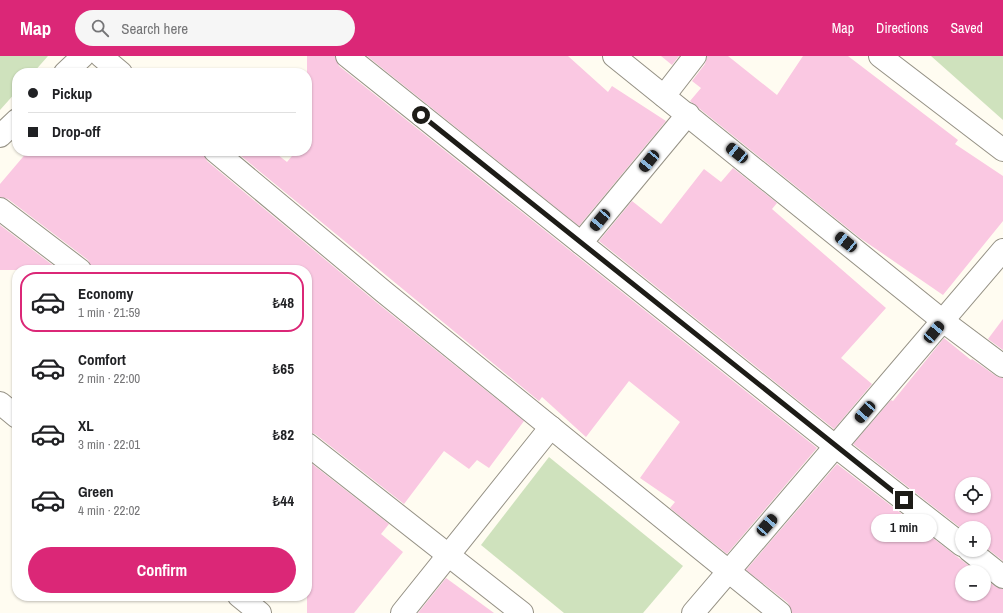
<!DOCTYPE html>
<meta charset="utf-8">
<style>
:root{--surface:#fff;--page:#f6f6f6;--text:#202124;--muted:#757577;--line:#e0e0e0;--accent:#db2777}
body{margin:0;font-family:"Archivo Narrow",sans-serif;background:var(--page);color:var(--text);height:100vh;display:flex;flex-direction:column;font-size:15px;white-space:nowrap}
*{box-sizing:border-box;margin:0}
p{font-size:13px;color:var(--muted)}
.icon{flex:none;width:22px;height:22px;fill:none;stroke:currentColor;stroke-width:2;stroke-linecap:round;stroke-linejoin:round}
.map{position:relative;flex:1;overflow:hidden}
.details{position:absolute;left:12px;top:209px;width:300px;height:336px;display:flex;flex-direction:column;background:var(--surface);border-radius:16px;box-shadow:0 1px 3px #0004}
.details>*{flex:none}
.hud{position:absolute;left:12px;top:12px;width:300px;height:88px;border-radius:16px;box-shadow:0 1px 3px #0004;display:grid;align-content:center;height:88px;padding:0 16px;background:var(--surface)}
.fabs{position:absolute;left:955px;top:421px;display:grid;gap:8px}
.fabs a{display:grid;place-items:center;width:36px;height:36px;border-radius:50%;background:var(--surface);box-shadow:0 1px 3px #0004;font-size:20px}
.end{position:absolute;width:18px;height:18px;margin:-9px;border:5px solid #1d1c17;background:#fff;box-shadow:0 0 0 2px #fff}
.from{border-radius:50%}
.bubble{position:absolute;height:28px;border-radius:14px;background:var(--surface);box-shadow:0 1px 3px #0004;font-size:13px;font-weight:700;line-height:28px;text-align:center}
.car{position:absolute;width:12px;height:24px;margin:-12px -6px;border-radius:5px;box-shadow:0 0 3px 1px #0007;background:linear-gradient(#222 24%,#8ab4d8 0 40%,#222 0 76%,#8ab4d8 0 86%,#222 0)}
.hud b{display:flex;align-items:center;gap:14px;height:38px;font-size:15px}
.hud b+b{border-top:1px solid var(--line)}
.hud i{width:10px;height:10px;background:var(--text)}
ul{padding:7px 0 0;list-style:none}
li{display:flex;align-items:center;gap:12px;height:60px;margin:0 8px 6px;padding:0 8px;border:2px solid transparent;border-radius:16px}
li div{flex:1}
li b{display:block;font-size:15px}
li em{font-style:normal;font-weight:700}
li.current{border-color:var(--accent)}
li>.icon{width:36px;height:36px;stroke-width:1.5}
.cta{display:flex;gap:8px;margin-top:auto;padding:8px 16px}
.cta a{flex:1;height:46px;border-radius:24px;background:var(--accent);color:#fff;font-size:16px;font-weight:700;line-height:46px;text-align:center}
header{display:flex;align-items:center;gap:24px;box-sizing:border-box;height:56px;padding:0 20px;background:var(--accent);color:#fff}
header strong{font-size:19px}
nav{display:flex;gap:22px;margin-inline-start:auto;font-size:14px}
.search{width:280px;height:36px;background:var(--page);display:flex;align-items:center;gap:10px;box-sizing:border-box;padding:0 14px;border-radius:22px;color:var(--muted);font-size:15px}
.map>svg:first-child{display:block}
.green{fill:#cfe2bd}
.building{fill:#fac8e2;fill-rule:evenodd}
.lines{fill:none;stroke-linecap:round;stroke-linejoin:round}
.minor-casing{stroke:#959185;stroke-width:24}
.minor{stroke:#fff;stroke-width:22}
.route{stroke:#1d1c17;stroke-width:5}
</style>
<header>
<strong>Map</strong>
<div class="search"><svg class="icon" aria-label="search" viewBox="0 0 24 24"><circle cx="10" cy="10" r="6"/><path d="M15 15l6 6"/></svg>Search here</div>
<nav><a>Map</a><a>Directions</a><a>Saved</a></nav>
</header>
<div class="map">
<svg width="1003" height="557" viewBox="0 0 1003 557">
<rect width="100%" height="100%" fill="#fffcf1"/>
<!-- green -->
<g class="green">
<path d="M0 0H48L33 17H17V35L0 54Z"/>
<path d="M931 0H1003V64Z"/>
<path d="M549 401 683 510 643 557H564L481 489Z"/>
</g>
<!-- building -->
<g class="building">
<path d="M307 0H335L339 10 817 392 727 498 670 452 675 446 640 422 680 366 629 325 586 381 542 341 539 345 235 95H273L287 106 296 95H307Z"/>
<path d="M367 0H568L608 36 612 30 666 65 579 170Z"/>
<path d="M661 0H679L672 9Z"/>
<path d="M707 0H728L777 39 803 0H848L958 84 955 88 1003 120V165L943 239 860 182 690 45 701 32 692 25 705 8Z"/>
<path d="M28 95H203L207 105 376 246 524 365 489 412 477 404 469 413 444 395 404 448 315 378 307 376V214H92L88 204 8 143 0 141V128Z"/>
<path d="M733 112 777 147 772 153 886 252 841 302 872 328 834 373 599 185 632 145 661 168 704 113 721 126Z"/>
<path d="M0 169 59 214H0Z"/>
<path d="M1003 263V294L988 283Z"/>
<path d="M944 282 971 304 972 303 996 320 1003 322V505L984 490V472L962 473 853 388 891 344 893 345ZM962 428H984V450H962Z"/>
<path d="M307 404 389 468 381 478 403 496 354 557H307Z"/>
<path d="M837 408 977 516H962V538H984V522L996 531 1003 533V557H792L788 547 746 514Z"/>
<path d="M446 522 494 557H418Z"/>
</g>
<g class="lines">
<!-- minor casing -->
<g class="minor-casing">
<g id="minor">
<path d="M101 0 121 17"/>
<path d="M347 0 835 390 962 489"/>
<path d="M614 0 943 265 1003 310"/>
<path d="M880 0 1003 94"/>
<path d="M65 17 83 0"/>
<path d="M664 40 695 0"/>
<path d="M0 80 17 64"/>
<path d="M215 95 384 236 780 557"/>
<path d="M0 153 80 214"/>
<path d="M581 187 688 58"/>
<path d="M0 347 17 361"/>
<path d="M307 388 522 557"/>
<path d="M969 494 1003 521"/>
<path d="M239 540 260 557"/>
<path d="M402 557 551 371"/>
<path d="M693 557 1003 194"/>
</g>
</g>
<!-- minor -->
<use href="#minor" class="minor"/>
</g>
<g class="lines">
<!-- route -->
<path class="route" d="M421 59 904 444"/>
</g>
</svg>
<div class="fabs">
<a><svg class="icon" aria-label="locate" viewBox="0 0 24 24"><circle cx="12" cy="12" r="6"/><path d="M12 2v4M12 18v4M2 12h4M18 12h4"/></svg></a>
<a>+</a>
<a>−</a>
</div>
<i class="end from" style="left:421px;top:59px"></i>
<i class="end" style="left:904px;top:444px"></i>
<div class="bubble" style="left:871px;top:458px;width:66px">1 min</div>
<i class="car" style="left:737px;top:97px;rotate:309deg"></i>
<i class="car" style="left:649px;top:105px;rotate:219deg"></i>
<i class="car" style="left:600px;top:164px;rotate:220deg"></i>
<i class="car" style="left:846px;top:186px;rotate:309deg"></i>
<i class="car" style="left:934px;top:276px;rotate:40deg"></i>
<i class="car" style="left:865px;top:356px;rotate:221deg"></i>
<i class="car" style="left:767px;top:469px;rotate:41deg"></i>
<div class="hud">
<b><i class="from"></i>Pickup</b>
<b><i></i>Drop-off</b>
</div>
<section class="details">
<ul>
<li class="current"><svg class="icon" aria-label="car" viewBox="0 0 24 24"><path d="M5 17H2v-5l4-1 3-4h7l3 4 3 1v5h-3M9 17h6M6 11h13"/><circle cx="7" cy="17" r="2"/><circle cx="17" cy="17" r="2"/></svg><div><b>Economy</b><p>1 min · 21:59</p></div><em>₺48</em></li>
<li><svg class="icon" aria-label="car" viewBox="0 0 24 24"><path d="M5 17H2v-5l4-1 3-4h7l3 4 3 1v5h-3M9 17h6M6 11h13"/><circle cx="7" cy="17" r="2"/><circle cx="17" cy="17" r="2"/></svg><div><b>Comfort</b><p>2 min · 22:00</p></div><em>₺65</em></li>
<li><svg class="icon" aria-label="car" viewBox="0 0 24 24"><path d="M5 17H2v-5l4-1 3-4h7l3 4 3 1v5h-3M9 17h6M6 11h13"/><circle cx="7" cy="17" r="2"/><circle cx="17" cy="17" r="2"/></svg><div><b>XL</b><p>3 min · 22:01</p></div><em>₺82</em></li>
<li><svg class="icon" aria-label="car" viewBox="0 0 24 24"><path d="M5 17H2v-5l4-1 3-4h7l3 4 3 1v5h-3M9 17h6M6 11h13"/><circle cx="7" cy="17" r="2"/><circle cx="17" cy="17" r="2"/></svg><div><b>Green</b><p>4 min · 22:02</p></div><em>₺44</em></li>
</ul>
<div class="cta"><a>Confirm</a></div>
</section>
</div>
